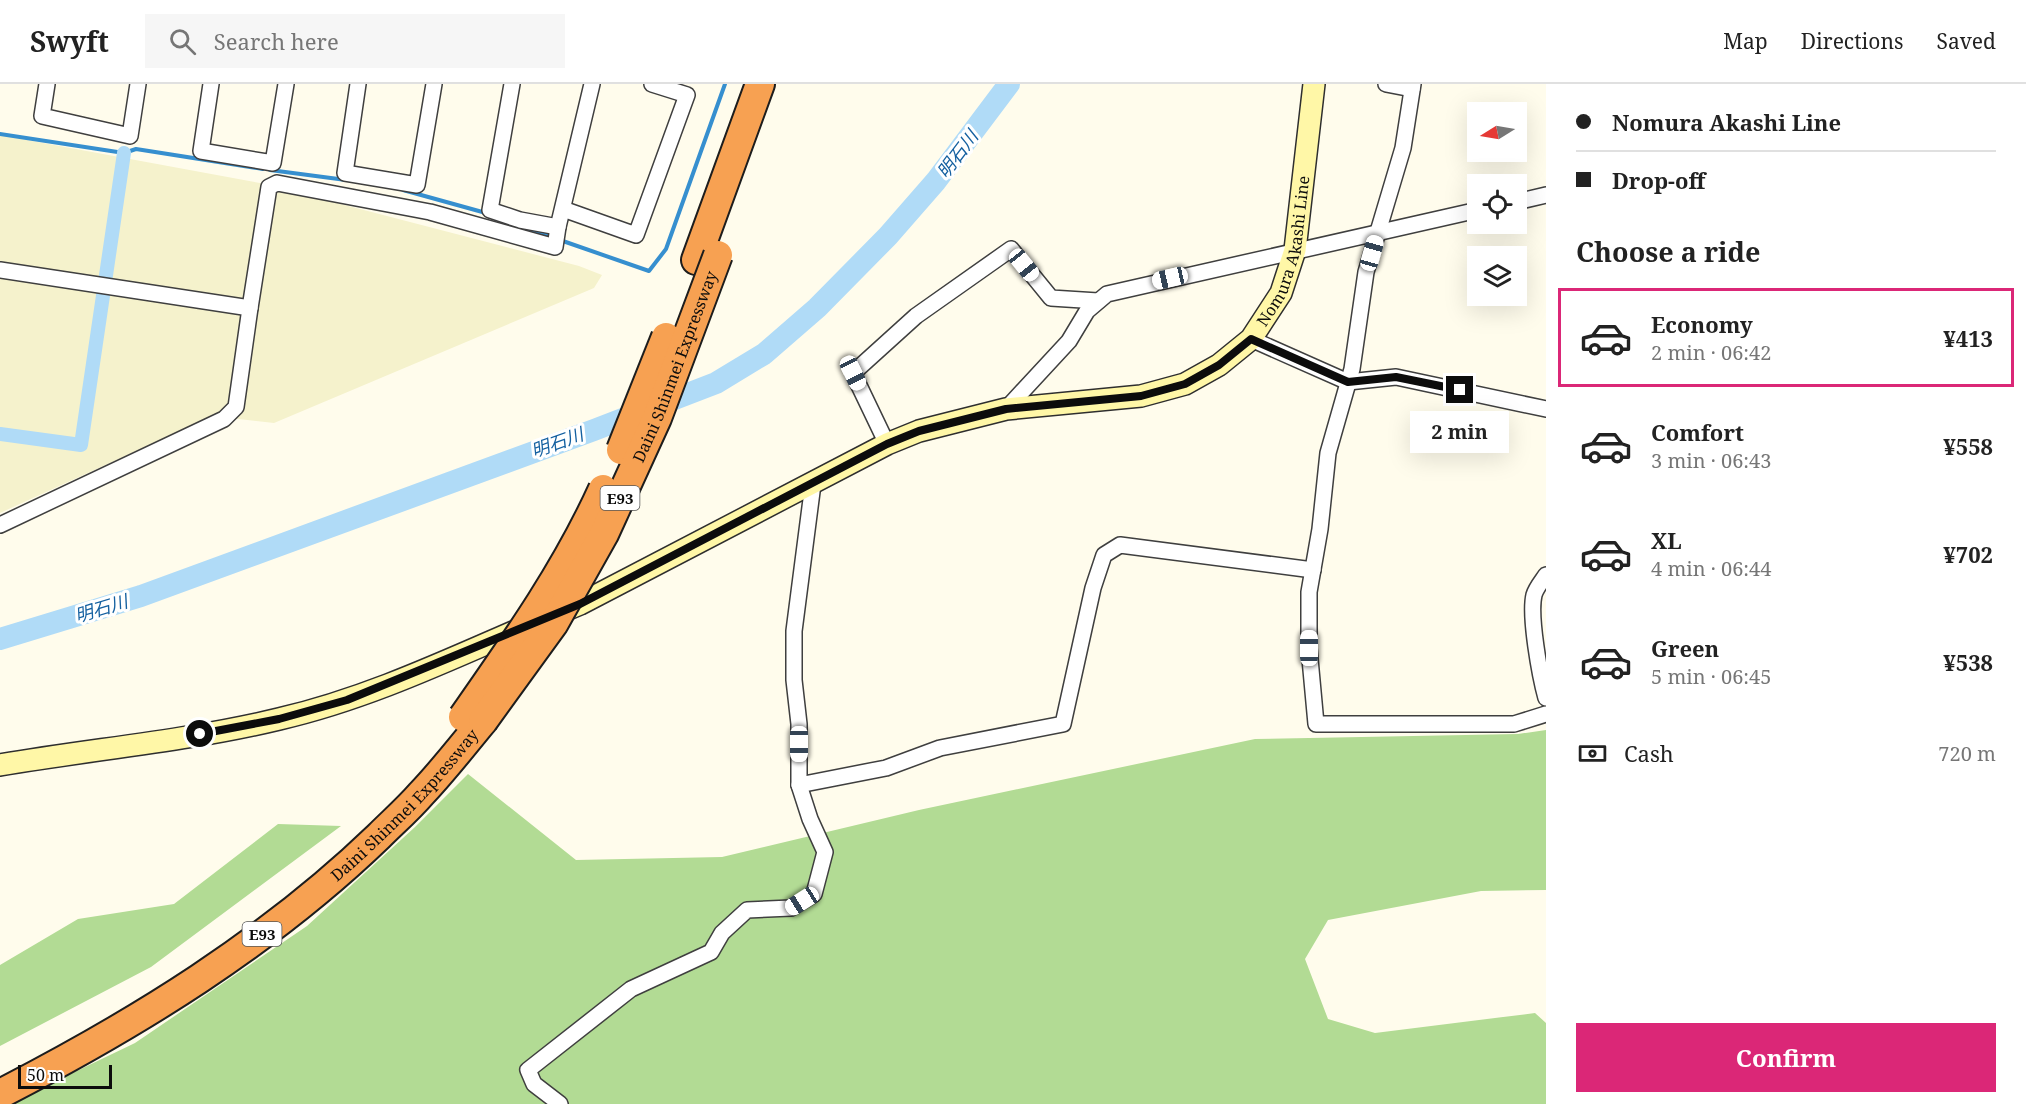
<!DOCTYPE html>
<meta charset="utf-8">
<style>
:root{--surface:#fff;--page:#f6f6f6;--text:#222;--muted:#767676;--line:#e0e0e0;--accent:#db2777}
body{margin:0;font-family:"Noto Serif","Noto Sans JP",serif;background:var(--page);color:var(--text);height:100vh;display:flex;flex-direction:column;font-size:22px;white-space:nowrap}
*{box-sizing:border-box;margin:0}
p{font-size:20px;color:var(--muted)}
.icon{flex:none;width:33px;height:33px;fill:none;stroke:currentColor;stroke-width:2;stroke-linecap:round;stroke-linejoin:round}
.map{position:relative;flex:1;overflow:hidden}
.sheet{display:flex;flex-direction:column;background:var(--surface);width:480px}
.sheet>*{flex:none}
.guide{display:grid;align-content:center;height:132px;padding:0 30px;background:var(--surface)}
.needle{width:39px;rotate:259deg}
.buttons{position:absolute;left:1467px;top:18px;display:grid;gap:12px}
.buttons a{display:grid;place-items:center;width:60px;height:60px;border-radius:0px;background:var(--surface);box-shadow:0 6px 24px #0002;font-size:30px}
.scale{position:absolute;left:18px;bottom:15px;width:94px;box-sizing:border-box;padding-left:6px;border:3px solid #0c0c0c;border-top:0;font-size:16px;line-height:21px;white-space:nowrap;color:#0c0c0c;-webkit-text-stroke:4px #fff;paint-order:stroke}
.end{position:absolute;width:27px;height:27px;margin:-14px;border:8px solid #0c0c0c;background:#fff;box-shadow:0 0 0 3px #fff}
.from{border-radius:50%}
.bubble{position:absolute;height:42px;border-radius:0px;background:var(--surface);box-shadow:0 6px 24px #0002;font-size:20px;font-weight:700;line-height:42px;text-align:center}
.car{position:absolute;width:18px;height:36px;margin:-18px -9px;border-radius:8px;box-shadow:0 0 4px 2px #0007;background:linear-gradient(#fff 24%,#345 0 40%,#fff 0 76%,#345 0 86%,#fff 0)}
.guide b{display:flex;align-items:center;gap:21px;height:57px;font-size:22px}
.guide b+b{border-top:2px solid var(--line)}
.guide i{width:15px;height:15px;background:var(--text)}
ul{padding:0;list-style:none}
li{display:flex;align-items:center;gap:18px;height:99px;margin:0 12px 9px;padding:0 18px;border:3px solid transparent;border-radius:0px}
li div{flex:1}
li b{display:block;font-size:22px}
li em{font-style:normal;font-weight:700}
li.current{border-color:var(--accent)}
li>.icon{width:54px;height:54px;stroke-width:1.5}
h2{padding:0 30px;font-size:27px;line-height:72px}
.pay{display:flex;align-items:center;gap:15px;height:66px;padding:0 30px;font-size:22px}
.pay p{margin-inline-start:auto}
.button{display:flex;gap:12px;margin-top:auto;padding:12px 30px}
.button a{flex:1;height:69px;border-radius:0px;background:var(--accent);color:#fff;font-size:24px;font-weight:700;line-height:69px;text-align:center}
header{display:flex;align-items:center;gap:36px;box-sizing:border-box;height:84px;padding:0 30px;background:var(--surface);border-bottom:2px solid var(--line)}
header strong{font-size:28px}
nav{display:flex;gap:33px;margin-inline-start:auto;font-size:21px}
.search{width:420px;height:54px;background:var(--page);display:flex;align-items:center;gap:15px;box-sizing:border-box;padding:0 21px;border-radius:0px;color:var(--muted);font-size:22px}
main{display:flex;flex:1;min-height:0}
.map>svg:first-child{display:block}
.farmland{fill:#f5f2cc}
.forest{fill:#b2db94}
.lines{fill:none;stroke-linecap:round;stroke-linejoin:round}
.stream{stroke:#368fcf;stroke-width:4}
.canal{stroke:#b0dbf7;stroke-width:14}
.river{stroke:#b0dbf7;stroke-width:22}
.street-casing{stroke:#3f3f3f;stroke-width:18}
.secondary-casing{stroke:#2e2e2e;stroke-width:24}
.highway-casing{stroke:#1d1d1d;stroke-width:32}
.street{stroke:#fff;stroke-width:15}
.secondary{stroke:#fff7a7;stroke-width:21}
.highway{stroke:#f7a152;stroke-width:28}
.highway-bridge-casing{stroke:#1d1d1d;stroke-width:32;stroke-linecap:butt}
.highway-bridge{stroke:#f7a152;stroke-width:28}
.route{stroke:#0c0c0c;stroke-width:8}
.labels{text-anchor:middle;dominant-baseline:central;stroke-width:6;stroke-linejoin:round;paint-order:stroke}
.shield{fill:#fff;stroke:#555;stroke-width:1.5}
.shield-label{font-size:15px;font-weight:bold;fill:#0c0c0c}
.street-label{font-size:16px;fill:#0c0c0c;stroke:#fff}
.water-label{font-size:18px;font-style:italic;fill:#1460a0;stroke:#fff}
</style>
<header>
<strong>Swyft</strong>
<div class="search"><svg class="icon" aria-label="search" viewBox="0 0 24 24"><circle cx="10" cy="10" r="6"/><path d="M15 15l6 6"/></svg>Search here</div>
<nav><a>Map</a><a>Directions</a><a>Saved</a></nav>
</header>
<main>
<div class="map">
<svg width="1546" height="1020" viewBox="0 0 1546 1020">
<rect width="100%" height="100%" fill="#fffcec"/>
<!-- farmland -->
<path class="farmland" d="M0 51 260 99 579 182 602 191 594 204 274 339 213 332 0 429Z"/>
<!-- forest -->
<g class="forest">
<path d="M1546 646V806L1481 807 1328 836 1305 875 1328 935 1375 949 1535 929 1546 939V1020H8L135 959 307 842 415 743 468 690 576 776 722 773 919 726 1255 655 1518 650Z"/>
<path d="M278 740 341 742 151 883 0 962V881L78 835 174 820Z"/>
</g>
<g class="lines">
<!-- stream -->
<g class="stream">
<path d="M0 50 124 69 136 65 263 85"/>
<path d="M270 86 346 96"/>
<path d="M403 106 486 129"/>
<path d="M529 145 553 153"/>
<path d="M560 156 649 187 666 165 725 0"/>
</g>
<!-- canal -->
<path class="canal" d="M0 350 81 361 124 69"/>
<!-- river -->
<path class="river" d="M0 555 141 512 594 346 716 299 764 270 817 224 888 152 936 97 1009 0"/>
<!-- street casing -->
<g class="street-casing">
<g id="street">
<path d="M47 0 42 32 130 52 138 0"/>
<path d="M211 0 201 67 273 79 286 0"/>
<path d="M358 0 345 89 417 101 434 0"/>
<path d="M512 0 490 126 520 136 558 143 592 0"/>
<path d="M1386 0 1412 5"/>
<path d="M1413 0 1403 64 1366 188 1352 285 1328 369 1320 445 1309 508V564L1316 640H1514L1546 630"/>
<path d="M1516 118 1546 111"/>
<path d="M563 125 636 151 687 11 652 0"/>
<path d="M0 186 250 224 236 323 224 335 0 441"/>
<path d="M250 224 269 103 277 99 430 128 555 163 558 143"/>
<path d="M1251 255 1348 298 1396 293 1546 325"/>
<path d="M1006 325 1069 257 1087 227 1107 210 1478 126"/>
<path d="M887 360 853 289 916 232 1011 165 1051 214 1098 217"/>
<path d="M1546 491C1542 497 1536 504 1534 511 1529 532 1540 592 1546 614"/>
<path d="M799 701 886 684 940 664 1063 640 1093 504 1104 471 1120 461 1313 486"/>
<path d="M560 1020 534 1000 528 986 631 905 711 868 722 849 747 826 791 824 814 810 825 768 810 735 799 701V640L794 596V547L813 400"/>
</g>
</g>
<!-- secondary casing -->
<g class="secondary-casing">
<g id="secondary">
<path id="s1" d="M556 530 580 520 887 360 919 347 1006 325 1141 312 1185 300 1219 281 1251 255 1281 209 1295 166 1314 0"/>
<path d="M0 681C93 665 188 657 279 635 366 615 446 577 527 542"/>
</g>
</g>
<!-- highway casing -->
<g class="highway-casing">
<g id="highway">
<path d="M696 176 760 0"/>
<path id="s2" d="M0 1010C136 940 268 859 379 752 393 738 408 725 421 710 443 687 463 661 483 637"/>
</g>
</g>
<!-- street -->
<use href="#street" class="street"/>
<!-- secondary -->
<use href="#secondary" class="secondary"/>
<!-- highway -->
<use href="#highway" class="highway"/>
<!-- highway-bridge casing -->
<g class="highway-bridge-casing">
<g id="highway-bridge">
<path d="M621 366 666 253"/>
<path d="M463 633C514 560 566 487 603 405"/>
<path id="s3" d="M483 637 554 539 604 450 657 334 718 171"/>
</g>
</g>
<!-- highway-bridge -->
<use href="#highway-bridge" class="highway-bridge"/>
</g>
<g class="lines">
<!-- route -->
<path class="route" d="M200 650 279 635 347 616 580 520 887 360 919 347 1006 325 1141 312 1185 300 1219 281 1251 255 1348 298 1396 293 1460 306"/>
</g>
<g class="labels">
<!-- shield labels -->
<g class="shield">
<rect x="600.5" y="402" width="39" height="24" rx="4.5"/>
<rect x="242.5" y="838" width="39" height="24" rx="4.5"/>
</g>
<g class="shield-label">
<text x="620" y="414">E93</text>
<text x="262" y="850">E93</text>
</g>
<!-- street labels -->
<g class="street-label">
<text stroke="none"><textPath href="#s1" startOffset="854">Nomura Akashi Line</textPath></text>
<text stroke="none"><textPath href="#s3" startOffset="405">Daini Shinmei Expressway</textPath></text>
<text stroke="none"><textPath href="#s2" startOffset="500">Daini Shinmei Expressway</textPath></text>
</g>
<!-- water labels -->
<g class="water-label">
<text transform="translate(957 70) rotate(-53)">明石川</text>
<text transform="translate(557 358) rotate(-20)">明石川</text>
<text transform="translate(101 524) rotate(-17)">明石川</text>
</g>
</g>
</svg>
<div class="buttons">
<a><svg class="needle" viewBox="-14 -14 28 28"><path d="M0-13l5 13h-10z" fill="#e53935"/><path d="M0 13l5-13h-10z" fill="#767676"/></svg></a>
<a><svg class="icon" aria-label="locate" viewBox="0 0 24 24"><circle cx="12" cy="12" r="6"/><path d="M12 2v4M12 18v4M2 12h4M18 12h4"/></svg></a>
<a><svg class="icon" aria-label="layers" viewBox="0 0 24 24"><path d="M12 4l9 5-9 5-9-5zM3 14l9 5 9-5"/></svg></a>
</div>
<div class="scale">50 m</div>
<i class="end from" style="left:200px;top:650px"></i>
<i class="end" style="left:1460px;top:306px"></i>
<div class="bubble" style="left:1410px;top:327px;width:99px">2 min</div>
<i class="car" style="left:1372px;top:169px;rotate:16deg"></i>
<i class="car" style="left:1024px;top:181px;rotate:141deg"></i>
<i class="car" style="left:1170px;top:194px;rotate:257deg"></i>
<i class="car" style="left:853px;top:289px;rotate:154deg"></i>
<i class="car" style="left:1309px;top:564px;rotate:0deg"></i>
<i class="car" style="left:799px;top:660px;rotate:180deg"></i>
<i class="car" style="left:802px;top:817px;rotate:238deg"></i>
</div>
<section class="sheet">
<div class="guide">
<b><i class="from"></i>Nomura Akashi Line</b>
<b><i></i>Drop-off</b>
</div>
<h2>Choose a ride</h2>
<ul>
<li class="current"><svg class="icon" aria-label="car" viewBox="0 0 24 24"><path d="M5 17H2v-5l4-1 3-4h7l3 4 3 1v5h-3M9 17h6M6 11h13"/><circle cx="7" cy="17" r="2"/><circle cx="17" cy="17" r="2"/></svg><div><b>Economy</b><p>2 min · 06:42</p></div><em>¥413</em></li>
<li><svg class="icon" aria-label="car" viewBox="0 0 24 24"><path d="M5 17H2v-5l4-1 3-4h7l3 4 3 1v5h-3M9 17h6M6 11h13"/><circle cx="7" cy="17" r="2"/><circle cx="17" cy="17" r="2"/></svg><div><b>Comfort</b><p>3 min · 06:43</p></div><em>¥558</em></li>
<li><svg class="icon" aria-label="car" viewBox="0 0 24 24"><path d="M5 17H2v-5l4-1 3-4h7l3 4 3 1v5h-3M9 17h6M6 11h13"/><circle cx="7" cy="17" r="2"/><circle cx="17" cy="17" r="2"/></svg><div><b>XL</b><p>4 min · 06:44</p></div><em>¥702</em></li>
<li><svg class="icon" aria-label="car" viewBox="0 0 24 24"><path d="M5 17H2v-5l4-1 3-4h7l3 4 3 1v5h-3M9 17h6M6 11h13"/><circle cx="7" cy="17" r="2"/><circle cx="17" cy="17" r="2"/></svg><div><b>Green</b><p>5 min · 06:45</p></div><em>¥538</em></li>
</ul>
<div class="pay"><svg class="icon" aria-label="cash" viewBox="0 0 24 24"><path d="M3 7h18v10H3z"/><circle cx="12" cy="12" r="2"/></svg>Cash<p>720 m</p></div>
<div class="button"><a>Confirm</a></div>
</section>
</main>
